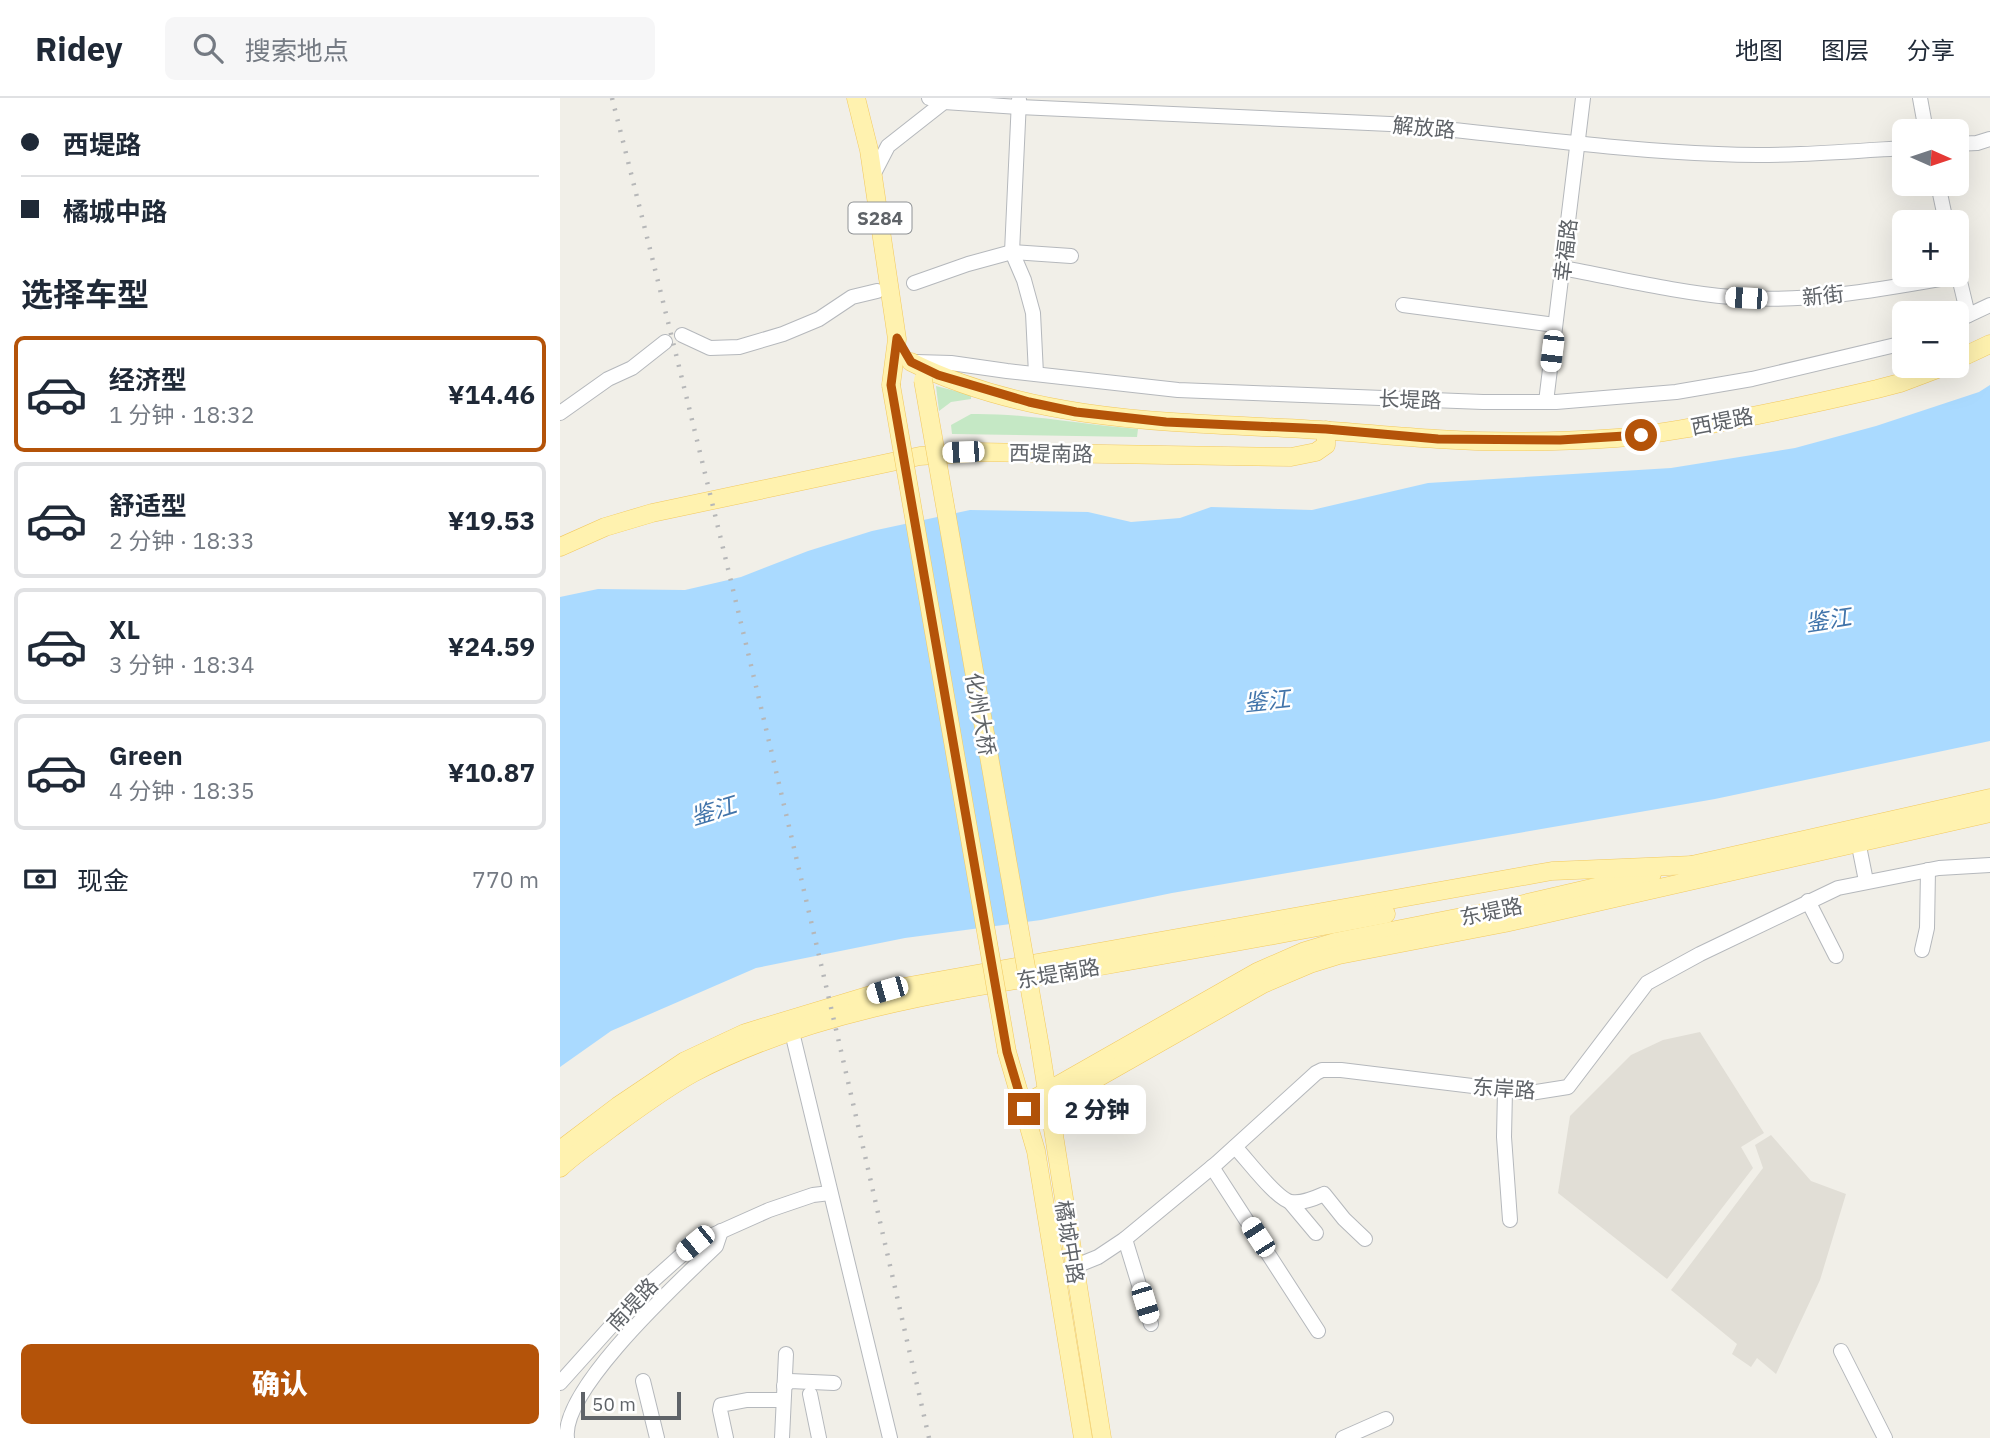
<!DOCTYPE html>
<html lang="zh">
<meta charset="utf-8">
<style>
:root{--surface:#fff;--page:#f6f6f7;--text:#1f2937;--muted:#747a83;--line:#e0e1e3;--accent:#b45309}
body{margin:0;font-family:"IBM Plex Sans","Noto Sans SC",sans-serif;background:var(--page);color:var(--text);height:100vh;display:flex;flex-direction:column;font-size:26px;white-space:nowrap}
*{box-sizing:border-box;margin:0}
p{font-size:23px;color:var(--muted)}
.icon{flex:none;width:38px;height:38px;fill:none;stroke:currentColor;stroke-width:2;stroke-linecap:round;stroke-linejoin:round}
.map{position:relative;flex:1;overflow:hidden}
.sheet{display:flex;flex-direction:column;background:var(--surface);width:560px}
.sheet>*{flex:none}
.guide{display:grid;align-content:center;height:154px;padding:0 21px;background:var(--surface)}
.needle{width:46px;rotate:93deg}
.controls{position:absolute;left:1332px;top:21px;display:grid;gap:14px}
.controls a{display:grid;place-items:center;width:77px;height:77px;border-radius:10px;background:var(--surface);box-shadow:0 7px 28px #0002;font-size:35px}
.scale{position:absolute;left:21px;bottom:18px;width:100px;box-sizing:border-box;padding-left:7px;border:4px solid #5f6368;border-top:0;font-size:19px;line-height:24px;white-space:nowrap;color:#5f6368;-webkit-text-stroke:5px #fff;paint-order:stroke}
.end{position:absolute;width:32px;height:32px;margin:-16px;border:9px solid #b45309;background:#fff;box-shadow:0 0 0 4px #fff}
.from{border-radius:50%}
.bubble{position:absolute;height:49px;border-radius:10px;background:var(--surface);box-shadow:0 7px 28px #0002;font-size:23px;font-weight:800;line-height:49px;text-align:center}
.car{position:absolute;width:21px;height:42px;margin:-21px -10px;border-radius:9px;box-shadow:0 0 5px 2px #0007;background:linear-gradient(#fff 24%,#345 0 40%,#fff 0 76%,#345 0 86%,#fff 0)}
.guide b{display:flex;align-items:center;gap:24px;height:66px;font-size:26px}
.guide b+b{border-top:2px solid var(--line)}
.guide i{width:18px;height:18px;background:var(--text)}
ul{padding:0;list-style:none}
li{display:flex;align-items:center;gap:21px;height:116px;margin:0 14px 10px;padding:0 7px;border:4px solid var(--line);border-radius:10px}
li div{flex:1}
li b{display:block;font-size:26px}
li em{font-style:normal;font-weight:800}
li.active{border-color:var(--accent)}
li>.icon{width:63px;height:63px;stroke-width:1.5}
h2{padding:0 21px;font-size:32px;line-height:84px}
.pay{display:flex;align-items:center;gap:18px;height:77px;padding:0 21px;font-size:26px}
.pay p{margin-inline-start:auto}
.action{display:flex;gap:14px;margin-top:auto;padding:14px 21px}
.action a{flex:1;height:80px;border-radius:10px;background:var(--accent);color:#fff;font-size:28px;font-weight:800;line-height:80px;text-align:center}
header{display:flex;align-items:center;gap:42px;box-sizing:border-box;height:98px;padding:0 35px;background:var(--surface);border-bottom:2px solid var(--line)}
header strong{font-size:33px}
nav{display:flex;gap:38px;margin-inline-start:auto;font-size:24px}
.search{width:490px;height:63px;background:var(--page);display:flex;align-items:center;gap:18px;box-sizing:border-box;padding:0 24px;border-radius:10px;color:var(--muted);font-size:26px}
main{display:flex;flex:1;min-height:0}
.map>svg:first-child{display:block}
.education{fill:#e1ded6}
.green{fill:#c5e8c5}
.water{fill:#aadaff}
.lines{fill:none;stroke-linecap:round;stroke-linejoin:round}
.minor-casing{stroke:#b5b8bc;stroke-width:16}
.major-casing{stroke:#f2c960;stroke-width:19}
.minor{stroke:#fff;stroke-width:14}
.major{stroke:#fff2af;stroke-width:18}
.rail{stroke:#b6b7b8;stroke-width:4.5;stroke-dasharray:2 9;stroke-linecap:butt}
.major-bridge-casing{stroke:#f2c960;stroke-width:19;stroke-linecap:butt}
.major-bridge{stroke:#fff2af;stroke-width:18}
.route{stroke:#b45309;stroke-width:9}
.labels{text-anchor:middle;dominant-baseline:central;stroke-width:5;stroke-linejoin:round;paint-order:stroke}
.shield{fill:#fff;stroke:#8f9295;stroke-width:2}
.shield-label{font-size:19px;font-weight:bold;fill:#5f6368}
.street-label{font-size:21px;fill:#5f6368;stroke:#fff}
.water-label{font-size:23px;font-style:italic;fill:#4174aa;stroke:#fff}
</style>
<header>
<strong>Ridey</strong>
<div class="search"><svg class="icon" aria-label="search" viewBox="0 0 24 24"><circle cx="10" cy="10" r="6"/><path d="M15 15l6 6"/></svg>搜索地点</div>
<nav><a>地图</a><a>图层</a><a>分享</a></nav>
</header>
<main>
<section class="sheet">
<div class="guide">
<b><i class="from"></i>西堤路</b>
<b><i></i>橘城中路</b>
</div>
<h2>选择车型</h2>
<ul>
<li class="active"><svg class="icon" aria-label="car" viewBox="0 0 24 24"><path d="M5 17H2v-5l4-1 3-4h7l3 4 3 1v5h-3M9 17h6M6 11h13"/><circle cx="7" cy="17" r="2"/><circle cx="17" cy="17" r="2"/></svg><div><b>经济型</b><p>1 分钟 · 18:32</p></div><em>¥14.46</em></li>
<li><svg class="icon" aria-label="car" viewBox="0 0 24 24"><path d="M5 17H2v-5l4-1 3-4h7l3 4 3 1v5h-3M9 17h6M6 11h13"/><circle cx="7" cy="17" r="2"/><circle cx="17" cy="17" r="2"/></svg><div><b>舒适型</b><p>2 分钟 · 18:33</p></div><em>¥19.53</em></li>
<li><svg class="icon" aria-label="car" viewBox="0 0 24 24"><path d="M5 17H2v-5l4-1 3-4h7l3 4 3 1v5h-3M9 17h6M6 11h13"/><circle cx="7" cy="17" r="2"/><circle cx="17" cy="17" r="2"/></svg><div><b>XL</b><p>3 分钟 · 18:34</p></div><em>¥24.59</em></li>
<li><svg class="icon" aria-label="car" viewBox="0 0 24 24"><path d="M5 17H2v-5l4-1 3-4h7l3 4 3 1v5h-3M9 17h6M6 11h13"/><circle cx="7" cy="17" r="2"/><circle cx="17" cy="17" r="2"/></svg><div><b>Green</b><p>4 分钟 · 18:35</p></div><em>¥10.87</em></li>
</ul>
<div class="pay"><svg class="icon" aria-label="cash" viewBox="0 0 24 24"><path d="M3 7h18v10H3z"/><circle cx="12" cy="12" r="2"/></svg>现金<p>770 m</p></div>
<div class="action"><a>确认</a></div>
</section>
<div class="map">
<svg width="1430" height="1340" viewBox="0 0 1430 1340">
<rect width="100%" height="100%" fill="#f1efe8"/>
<!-- education -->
<g class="education">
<path d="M1140 934 1204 1035 1181 1049 1193 1070 1107 1181 998 1095 1010 1018 1071 957 1103 942Z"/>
<path d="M1211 1037 1251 1083 1286 1096 1260 1182 1216 1276 1197 1260 1191 1269 1172 1256 1177 1246 1111 1192 1203 1070 1195 1047Z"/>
</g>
<!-- green -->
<g class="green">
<path d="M376 288 411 297V301L391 304 379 313Z"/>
<path d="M411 316C467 315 522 327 578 331L577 339 392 336 391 327Z"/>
</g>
<!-- water -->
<path class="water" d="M1430 287V643L1155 701 612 795 481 822 345 840 196 870 51 933 0 969V499L38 491 125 492 181 479 248 453 312 433 410 412 528 414 571 424 620 420 651 409 752 412 868 385 1111 370 1235 350 1316 328 1419 294Z"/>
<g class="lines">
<!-- minor casing -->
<g class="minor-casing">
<g id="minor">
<path d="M369 0 384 4 459 9 830 26C940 35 1048 52 1158 56 1220 59 1282 54 1344 50"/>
<path d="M1360 0 1366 33"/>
<path d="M459 2 452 154 464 182 473 215 476 276"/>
<path d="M1396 46 1417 45 1430 41"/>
<path d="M313 77 328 48 384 4"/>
<path d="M1378 86 1386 124"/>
<path d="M1002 170C1058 180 1114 194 1171 199 1246 206 1324 191 1398 178"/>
<path d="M1397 171 1408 217"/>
<path d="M354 185 408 166 452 154 511 158"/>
<path d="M843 207 995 227"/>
<path d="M1396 223 1430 207"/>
<path d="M122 237 150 250 179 249 223 236 259 221 292 199 317 193"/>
<path d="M356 264 391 265 447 273 618 292 923 304H996L1116 294 1192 281 1344 245"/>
<path d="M986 304 1023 0"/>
<path d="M0 315 48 281 72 270 105 244"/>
<path d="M1298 743 1306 783"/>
<path d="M1248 803 1276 858"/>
<path d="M1362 852 1367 830 1368 772"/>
<path d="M230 926 330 1340"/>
<path d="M945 992 944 1039 950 1122"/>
<path d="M675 1049C687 1061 716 1101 731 1104 742 1106 755 1100 764 1096L784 1121 805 1141"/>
<path d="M652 1069 758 1233"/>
<path d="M730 1104 756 1135"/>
<path d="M565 1141 591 1226"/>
<path d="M506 1172 538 1159 565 1141 657 1065 756 975 762 972H781L970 995 1008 989 1087 885 1140 856 1278 790 1379 770 1430 767"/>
<path d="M1281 1253 1325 1340"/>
<path d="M83 1283 97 1340"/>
<path d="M0 1285 88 1187 135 1145 209 1112 253 1097 270 1095"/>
<path d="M224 1288 230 1283 274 1285"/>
<path d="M250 1296 259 1340"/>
<path d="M7 1340C1 1291 120 1183 156 1148L161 1133"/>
<path d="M166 1340 160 1312 161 1307 187 1302H223"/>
<path d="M222 1340 226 1256"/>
<path d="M783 1340 826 1321"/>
</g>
</g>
<!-- major casing -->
<g class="major-casing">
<g id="major">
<path d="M296 0 309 52 337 241 331 287"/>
<path d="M1396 262 1430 246"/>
<path d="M351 264C466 321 599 324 724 330 775 332 826 338 877 341 936 345 997 344 1057 340 1083 338 1109 333 1135 329 1196 318 1257 305 1317 291L1340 285 1385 268"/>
<path d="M0 449 45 429 92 415 360 358 418 354 731 359 756 354 766 347V332"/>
<path d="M1123 769 1430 700"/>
<path d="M480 949 542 1340"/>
<path d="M447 954 476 1053 523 1340"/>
<path d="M463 1007 697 874 745 853 775 844 942 811 1092 776"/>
<path d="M467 1020 703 886 750 866 779 857 945 825 1430 715"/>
<path d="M0 1052 58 1008 125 963 185 935 327 892 992 773 1133 767"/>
<path d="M0 1070C15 1056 33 1044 50 1031 76 1012 104 991 133 975 254 911 401 891 535 869 632 852 729 835 826 816"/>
</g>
</g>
<!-- minor -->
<use href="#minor" class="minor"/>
<!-- major -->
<use href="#major" class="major"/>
<!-- rail -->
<path class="rail" d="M52 0C165 445 268 892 369 1340"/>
<!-- major-bridge casing -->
<g class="major-bridge-casing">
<g id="major-bridge">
<path d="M363 282 480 949"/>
<path d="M331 287 447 954"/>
</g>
</g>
<!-- major-bridge -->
<use href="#major-bridge" class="major-bridge"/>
</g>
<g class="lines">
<!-- route -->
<path class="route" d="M464 1011 447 954 331 287 337 240 351 264 378 277 469 304 516 314 606 324 766 331 878 341 1000 342 1081 337"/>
</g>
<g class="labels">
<!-- shield labels -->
<rect class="shield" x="288.5" y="104.5" width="63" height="31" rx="5"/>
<g class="shield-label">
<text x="320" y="120">S284</text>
</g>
<!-- street labels -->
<g class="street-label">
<text transform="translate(864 29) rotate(5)">解放路</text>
<text transform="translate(1005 152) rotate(-83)">幸福路</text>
<text transform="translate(1263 197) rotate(-6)">新街</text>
<text transform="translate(850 301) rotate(2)">长堤路</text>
<text transform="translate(1162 323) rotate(-11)">西堤路</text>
<text transform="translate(491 355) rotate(1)">西堤南路</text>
<text transform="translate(421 616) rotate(80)">化州大桥</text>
<text transform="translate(931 813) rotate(-12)">东堤路</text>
<text transform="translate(498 875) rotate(-10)">东堤南路</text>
<text transform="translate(944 990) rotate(4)">东岸路</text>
<text transform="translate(510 1144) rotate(81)">橘城中路</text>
<text transform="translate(72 1206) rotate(-47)">南堤路</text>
</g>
<!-- water labels -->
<g class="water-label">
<text transform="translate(1268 521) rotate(-9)">鉴江</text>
<text transform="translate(707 602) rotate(-6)">鉴江</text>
<text transform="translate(153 712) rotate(-17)">鉴江</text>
</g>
</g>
</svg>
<div class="controls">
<a><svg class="needle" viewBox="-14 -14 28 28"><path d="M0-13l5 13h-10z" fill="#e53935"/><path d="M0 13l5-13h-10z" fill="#747a83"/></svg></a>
<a>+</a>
<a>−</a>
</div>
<div class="scale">50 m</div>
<i class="end from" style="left:1081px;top:337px"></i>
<i class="end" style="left:464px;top:1011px"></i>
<div class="bubble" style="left:488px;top:987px;width:98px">2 分钟</div>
<i class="car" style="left:1186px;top:200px;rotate:273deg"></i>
<i class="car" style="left:992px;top:253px;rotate:187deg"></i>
<i class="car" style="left:403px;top:354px;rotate:268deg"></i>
<i class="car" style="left:327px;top:892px;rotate:254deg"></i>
<i class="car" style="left:698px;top:1139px;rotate:327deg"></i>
<i class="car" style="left:135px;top:1145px;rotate:231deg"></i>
<i class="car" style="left:585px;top:1205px;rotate:163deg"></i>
</div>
</main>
